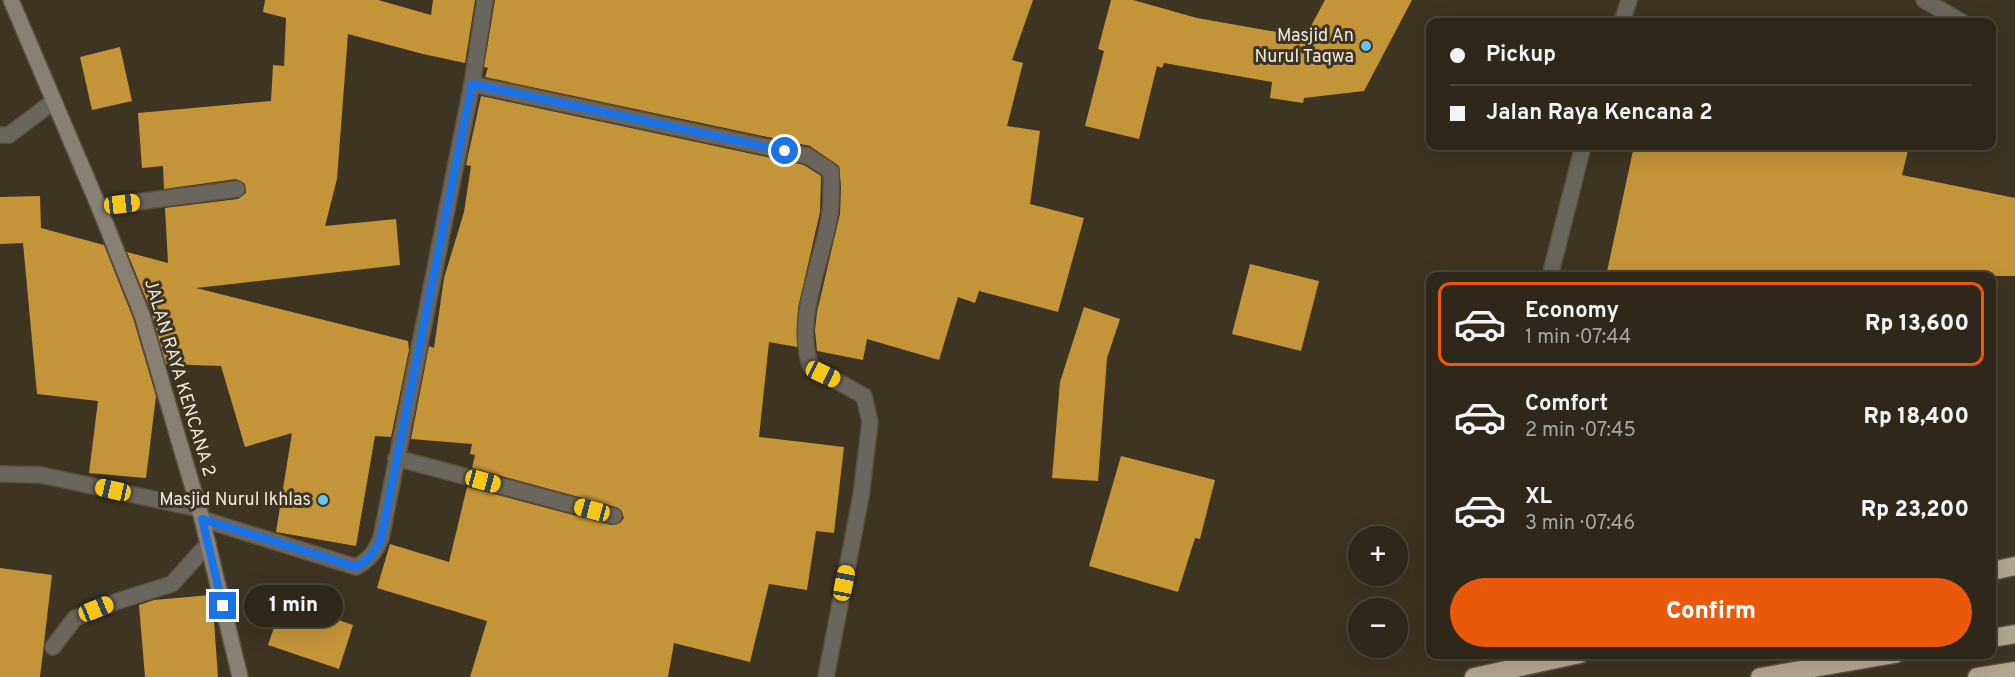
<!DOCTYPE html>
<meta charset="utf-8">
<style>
:root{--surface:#2e271a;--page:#362f23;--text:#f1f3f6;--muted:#a7a5a2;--line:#494439;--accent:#ea580c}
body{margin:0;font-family:Overpass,sans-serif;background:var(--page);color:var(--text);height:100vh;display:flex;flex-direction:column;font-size:22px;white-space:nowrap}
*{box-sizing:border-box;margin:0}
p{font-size:20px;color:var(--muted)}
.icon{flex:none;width:33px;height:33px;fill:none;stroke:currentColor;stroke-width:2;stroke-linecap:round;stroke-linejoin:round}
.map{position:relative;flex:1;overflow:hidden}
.details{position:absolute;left:1426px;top:272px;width:570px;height:387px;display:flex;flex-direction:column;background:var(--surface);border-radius:12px;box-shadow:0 6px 24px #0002,0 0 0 2px var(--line)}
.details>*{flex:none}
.banner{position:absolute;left:1426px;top:18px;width:570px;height:132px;border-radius:12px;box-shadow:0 6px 24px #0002,0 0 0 2px var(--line);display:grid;align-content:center;height:132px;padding:0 24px;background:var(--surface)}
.controls{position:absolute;left:1348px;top:526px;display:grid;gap:12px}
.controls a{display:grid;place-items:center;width:60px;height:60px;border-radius:50%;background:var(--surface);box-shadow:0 6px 24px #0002,0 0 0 2px var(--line);font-size:30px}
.end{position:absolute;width:27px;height:27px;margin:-14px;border:8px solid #1a73e8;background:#fff;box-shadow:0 0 0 3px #fff}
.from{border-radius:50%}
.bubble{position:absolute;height:42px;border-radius:21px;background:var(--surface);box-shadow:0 6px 24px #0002,0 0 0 2px var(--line);font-size:20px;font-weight:800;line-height:42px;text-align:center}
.car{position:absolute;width:18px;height:36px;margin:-18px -9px;border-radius:8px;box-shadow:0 0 4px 2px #0007;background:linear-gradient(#f5c518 24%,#345 0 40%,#f5c518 0 76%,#345 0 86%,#f5c518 0)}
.banner b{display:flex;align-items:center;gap:21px;height:57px;font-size:22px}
.banner b+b{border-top:2px solid var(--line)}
.banner i{width:15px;height:15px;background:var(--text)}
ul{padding:10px 0 0;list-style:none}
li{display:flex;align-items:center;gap:18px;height:84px;margin:0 12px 9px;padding:0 12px;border:3px solid transparent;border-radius:12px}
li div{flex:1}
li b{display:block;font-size:22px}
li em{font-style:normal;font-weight:800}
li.on{border-color:var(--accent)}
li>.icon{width:54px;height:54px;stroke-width:1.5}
.action{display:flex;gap:12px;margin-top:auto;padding:12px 24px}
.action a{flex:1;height:69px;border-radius:36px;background:var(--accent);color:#fff;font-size:24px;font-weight:800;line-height:69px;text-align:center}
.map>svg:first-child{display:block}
.building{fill:#c49438}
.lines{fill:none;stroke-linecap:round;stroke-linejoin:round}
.lane-casing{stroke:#5b5140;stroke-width:18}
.street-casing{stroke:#5b5140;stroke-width:18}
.secondary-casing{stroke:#5b5140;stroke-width:18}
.highway-casing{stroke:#5b5140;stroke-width:21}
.lane{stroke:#6b665d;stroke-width:15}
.street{stroke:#6b665d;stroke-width:15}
.secondary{stroke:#888073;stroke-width:15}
.highway{stroke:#b3a792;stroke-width:18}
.route{stroke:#1a73e8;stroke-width:8}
.poi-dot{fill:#66c4ef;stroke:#3e3422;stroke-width:2}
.labels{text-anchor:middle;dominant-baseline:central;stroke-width:6;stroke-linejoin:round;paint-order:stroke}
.poi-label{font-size:18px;fill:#f1eadf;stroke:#3e3422;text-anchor:end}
.street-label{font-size:18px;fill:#f1eadf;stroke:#3e3422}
</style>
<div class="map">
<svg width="2015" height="677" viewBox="0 0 2015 677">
<rect width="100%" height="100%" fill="#3e3422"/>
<!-- building -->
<g class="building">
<path d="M265 0H378L431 15 433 0H475L465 63 423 54 348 34 337 179 325 226 396 219 400 265 196 288 408 341 409 350 391 437 375 436 356 546 276 532 292 433 245 447 221 366 166 364 151 311 127 252 168 263 165 208 238 199 246 193 245 184 236 179 164 189 163 166 142 168 138 113 271 101 273 65 284 66 286 18 263 12Z"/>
<path d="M495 0H1033L1012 60 1023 63 1007 126 1040 131 1030 204 1084 218 1058 312 979 291 975 303 958 297 939 360 867 339 863 360 817 351 815 330 817 312 840 214 841 187 839 166 810 146 485 77 488 68 484 67Z"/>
<path d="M1111 0H1133L1197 18 1305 37 1325 0H1412L1364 91 1304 98 1303 103 1270 98 1272 82 1164 63 1162 68 1157 66 1139 139 1085 126 1104 51 1098 49Z"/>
<path d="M120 47 132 101 92 110 80 57Z"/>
<path d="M481 96 804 165 821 176 820 212 798 308 797 347 769 342 759 437 844 447 834 533 816 531 807 590 769 584 750 662 674 643 668 677H470L487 621 377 588 390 544 449 562 467 487 611 525 620 523 624 518 621 510 616 507 472 468 475 455 470 454 472 444 411 439 429 346 434 348 444 278 464 212 471 166 466 165Z"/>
<path d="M1634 146H1909L1902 175 2015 198V276H1606Z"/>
<path d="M40 196 41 228 104 245 133 318 156 396 146 478 89 473 98 401 37 394 23 243 0 244V197Z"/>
<path d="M1250 264 1319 281 1301 351 1232 334Z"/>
<path d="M1084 307 1120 319 1107 358 1098 481 1052 478 1060 382Z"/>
<path d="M1121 456 1215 480 1200 539 1195 538 1178 592 1089 566Z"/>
<path d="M0 568 52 575 40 677H0Z"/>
<path d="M210 595 213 607 218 677H145L139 605 154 600Z"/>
<path d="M283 601 353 625 339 669 268 645Z"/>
</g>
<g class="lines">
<!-- lane casing -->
<g class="lane-casing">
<g id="lane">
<path d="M1924 0 1962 22"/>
<path d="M1622 22 1629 0"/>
<path d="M1550 276 1583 146"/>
<path d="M53 647 75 618 118 601 172 584 208 544"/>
<path d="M1516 667 1517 654"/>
</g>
</g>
<!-- street casing -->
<g class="street-casing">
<g id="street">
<path d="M472 84 808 156 831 171C831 185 832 199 830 213 823 262 793 319 811 367L864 396 870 422 861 496 826 677"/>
<path d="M0 135H9L54 101"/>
<path d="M99 207 237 189"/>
<path d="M396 458 614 516"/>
<path d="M0 474 41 475 200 509"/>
<path d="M202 519 356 567C370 559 375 552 381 538L472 84 485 0"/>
</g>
</g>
<!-- secondary casing -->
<g class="secondary-casing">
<path id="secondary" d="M11 0 99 207 142 315 202 519 240 677"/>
</g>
<!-- highway casing -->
<g class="highway-casing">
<g id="highway">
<path d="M1992 571 2015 566"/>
<path d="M1992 638 2015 634"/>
<path d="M1474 677 1580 654"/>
<path d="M1760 677 1895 654"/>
<path d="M1977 677 2015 671"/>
</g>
</g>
<!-- lane -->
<use href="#lane" class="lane"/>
<!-- street -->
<use href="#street" class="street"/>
<!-- secondary -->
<use href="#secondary" class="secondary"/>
<!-- highway -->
<use href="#highway" class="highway"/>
</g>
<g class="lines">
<!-- route -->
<path class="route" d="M223 606 202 519 356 567C370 559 375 552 381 538L472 84 785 151"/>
</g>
<!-- markers -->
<g class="poi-dot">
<circle cx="1366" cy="46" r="6"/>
<circle cx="323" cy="500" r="6"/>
</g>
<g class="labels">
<!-- poi labels -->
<g class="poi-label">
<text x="1354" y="36">Masjid An<tspan x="1354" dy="21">Nurul Taqwa</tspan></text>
<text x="311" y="500">Masjid Nurul Ikhlas</text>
</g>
<!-- street labels -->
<g class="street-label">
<text transform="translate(179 378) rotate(73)">JALAN RAYA KENCANA 2</text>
</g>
</g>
</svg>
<div class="controls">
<a>+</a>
<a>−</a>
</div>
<i class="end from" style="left:785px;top:151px"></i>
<i class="end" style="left:223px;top:606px"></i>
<div class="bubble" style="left:244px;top:585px;width:99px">1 min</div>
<i class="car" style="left:122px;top:204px;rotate:83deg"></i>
<i class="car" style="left:823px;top:374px;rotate:115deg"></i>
<i class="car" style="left:483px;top:481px;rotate:105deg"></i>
<i class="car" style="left:113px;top:490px;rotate:283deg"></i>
<i class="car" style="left:592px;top:510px;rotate:285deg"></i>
<i class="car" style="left:844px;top:583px;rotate:11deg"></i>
<i class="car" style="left:96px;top:609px;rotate:68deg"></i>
<div class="banner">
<b><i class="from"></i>Pickup</b>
<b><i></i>Jalan Raya Kencana 2</b>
</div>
<section class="details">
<ul>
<li class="on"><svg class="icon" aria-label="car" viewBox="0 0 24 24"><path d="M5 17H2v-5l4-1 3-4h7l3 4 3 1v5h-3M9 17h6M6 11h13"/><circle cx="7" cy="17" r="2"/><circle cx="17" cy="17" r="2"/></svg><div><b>Economy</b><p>1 min · 07:44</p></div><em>Rp 13,600</em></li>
<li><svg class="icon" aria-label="car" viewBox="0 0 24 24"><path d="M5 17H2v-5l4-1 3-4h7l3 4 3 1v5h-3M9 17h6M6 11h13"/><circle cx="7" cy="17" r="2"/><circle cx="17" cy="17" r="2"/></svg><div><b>Comfort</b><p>2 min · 07:45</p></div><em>Rp 18,400</em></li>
<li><svg class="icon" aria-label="car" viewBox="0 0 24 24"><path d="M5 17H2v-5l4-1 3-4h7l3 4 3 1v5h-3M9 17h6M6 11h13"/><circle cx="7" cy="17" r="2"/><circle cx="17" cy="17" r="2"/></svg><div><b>XL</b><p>3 min · 07:46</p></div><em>Rp 23,200</em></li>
</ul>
<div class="action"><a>Confirm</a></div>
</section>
</div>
